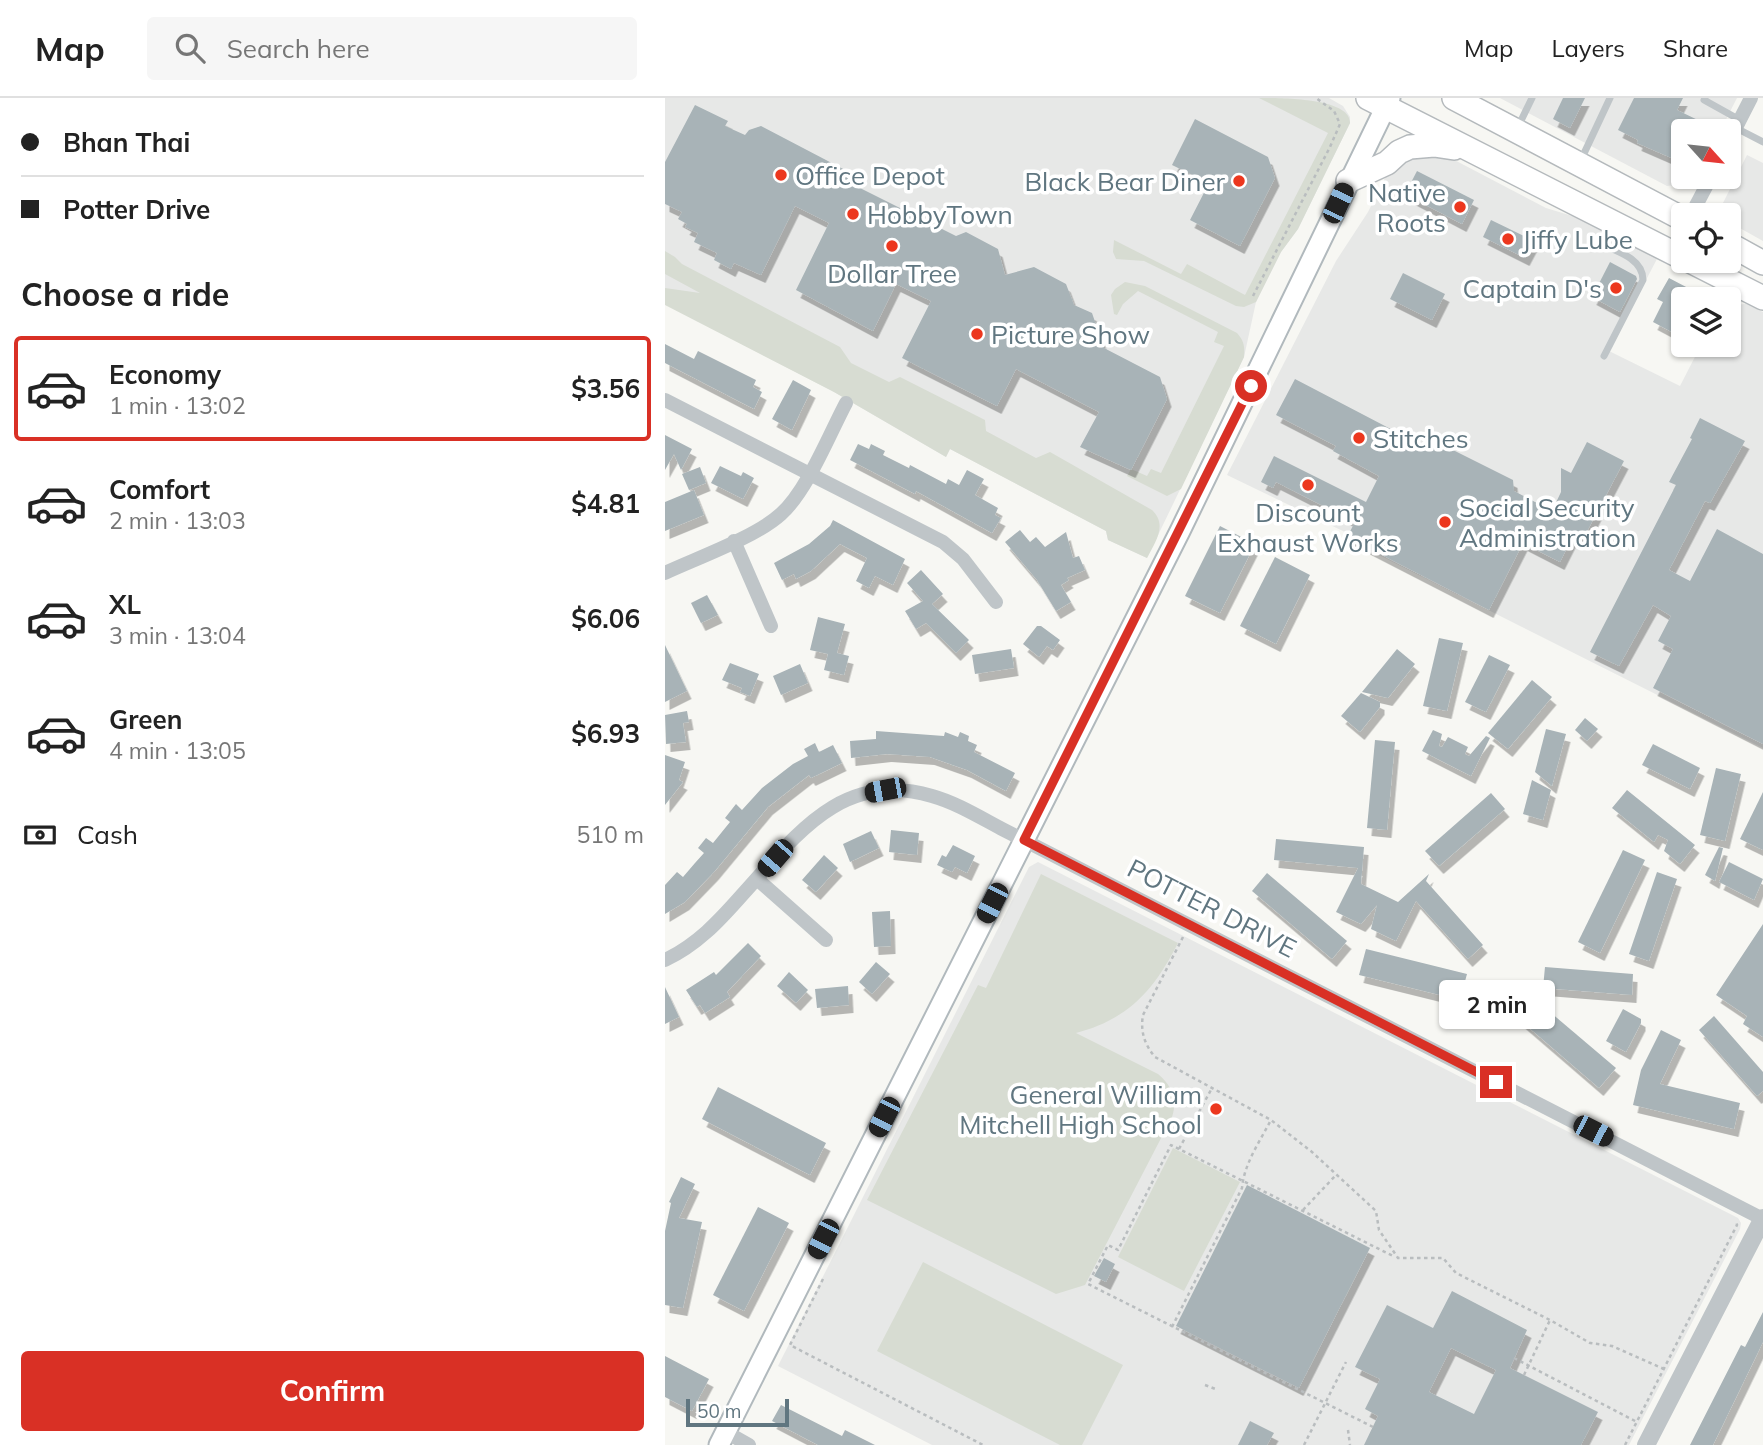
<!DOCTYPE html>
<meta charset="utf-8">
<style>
:root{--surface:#fff;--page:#f6f6f6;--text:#222;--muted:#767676;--line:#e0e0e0;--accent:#d93025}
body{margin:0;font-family:Mulish,sans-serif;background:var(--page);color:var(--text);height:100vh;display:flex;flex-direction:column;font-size:26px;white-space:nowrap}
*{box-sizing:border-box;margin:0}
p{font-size:23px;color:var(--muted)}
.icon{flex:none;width:38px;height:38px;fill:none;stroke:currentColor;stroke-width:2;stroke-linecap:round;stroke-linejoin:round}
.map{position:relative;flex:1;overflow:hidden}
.drawer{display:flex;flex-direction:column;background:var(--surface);width:665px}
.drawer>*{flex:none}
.top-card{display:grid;align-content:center;height:154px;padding:0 21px;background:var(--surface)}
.needle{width:46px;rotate:117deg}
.controls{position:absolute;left:1006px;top:21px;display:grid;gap:14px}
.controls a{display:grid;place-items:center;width:70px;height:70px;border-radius:7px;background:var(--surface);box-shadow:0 2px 5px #0004;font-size:35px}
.scale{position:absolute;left:21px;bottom:18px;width:103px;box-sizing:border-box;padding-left:7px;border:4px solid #607680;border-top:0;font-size:19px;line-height:24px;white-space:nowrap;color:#607680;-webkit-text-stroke:5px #fff;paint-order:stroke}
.end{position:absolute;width:32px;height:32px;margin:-16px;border:9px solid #d93025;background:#fff;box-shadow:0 0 0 4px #fff}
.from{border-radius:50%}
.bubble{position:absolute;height:49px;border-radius:7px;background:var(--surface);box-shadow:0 2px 5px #0004;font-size:23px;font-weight:700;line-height:49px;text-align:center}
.car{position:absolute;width:21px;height:42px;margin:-21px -10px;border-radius:9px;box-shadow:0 0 5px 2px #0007;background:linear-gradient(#222 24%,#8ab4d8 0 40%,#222 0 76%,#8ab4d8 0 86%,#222 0)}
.top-card b{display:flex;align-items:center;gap:24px;height:66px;font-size:26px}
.top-card b+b{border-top:2px solid var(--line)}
.top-card i{width:18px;height:18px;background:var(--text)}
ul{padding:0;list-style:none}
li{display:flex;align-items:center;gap:21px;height:105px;margin:0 14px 10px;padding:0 7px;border:4px solid transparent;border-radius:7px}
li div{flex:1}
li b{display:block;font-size:26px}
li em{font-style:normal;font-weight:700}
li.active{border-color:var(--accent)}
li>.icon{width:63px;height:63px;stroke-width:1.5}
h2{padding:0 21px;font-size:32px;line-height:84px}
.pay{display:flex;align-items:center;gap:18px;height:77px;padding:0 21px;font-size:26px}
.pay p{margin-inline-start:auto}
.cta{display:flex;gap:14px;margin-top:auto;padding:14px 21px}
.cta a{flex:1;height:80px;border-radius:7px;background:var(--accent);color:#fff;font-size:28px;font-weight:700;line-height:80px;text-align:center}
header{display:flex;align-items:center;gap:42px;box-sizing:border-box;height:98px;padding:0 35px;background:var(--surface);border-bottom:2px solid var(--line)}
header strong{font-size:33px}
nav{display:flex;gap:38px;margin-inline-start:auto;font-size:24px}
.search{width:490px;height:63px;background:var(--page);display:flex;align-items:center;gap:18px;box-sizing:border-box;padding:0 24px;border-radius:7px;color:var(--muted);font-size:26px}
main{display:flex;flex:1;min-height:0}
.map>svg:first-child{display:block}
.built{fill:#e7e8e7}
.green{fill:#d7dcd2}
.building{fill:#a8b3b7;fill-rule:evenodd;filter:url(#shadow)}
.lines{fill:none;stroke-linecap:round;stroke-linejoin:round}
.secondary-casing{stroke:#b1b9bd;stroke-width:23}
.trunk-casing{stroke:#b4b9bc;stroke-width:26}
.path{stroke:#b9bdbf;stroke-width:2.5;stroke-dasharray:3.5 3.5;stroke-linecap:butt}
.service{stroke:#bfc5c8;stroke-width:7}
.minor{stroke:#bfc5c8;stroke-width:14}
.tertiary{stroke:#bfc5c8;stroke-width:18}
.secondary{stroke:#fff;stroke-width:19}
.trunk{stroke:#fff;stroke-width:23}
.route{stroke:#d93025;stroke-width:9}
.poi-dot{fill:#ec371e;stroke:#fff;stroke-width:2.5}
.labels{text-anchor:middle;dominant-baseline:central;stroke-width:7;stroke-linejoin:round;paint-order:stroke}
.poi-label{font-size:26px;fill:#607680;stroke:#fff;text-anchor:start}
.street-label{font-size:26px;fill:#607680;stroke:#fff}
</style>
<header>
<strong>Map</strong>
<div class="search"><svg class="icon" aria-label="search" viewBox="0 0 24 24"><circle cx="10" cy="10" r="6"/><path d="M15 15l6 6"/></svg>Search here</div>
<nav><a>Map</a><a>Layers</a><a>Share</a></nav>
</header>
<main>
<section class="drawer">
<div class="top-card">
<b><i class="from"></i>Bhan Thai</b>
<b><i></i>Potter Drive</b>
</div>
<h2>Choose a ride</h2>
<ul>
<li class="active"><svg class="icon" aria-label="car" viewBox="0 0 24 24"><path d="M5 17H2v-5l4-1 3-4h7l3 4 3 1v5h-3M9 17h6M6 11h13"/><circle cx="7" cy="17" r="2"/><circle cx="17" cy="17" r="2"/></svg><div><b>Economy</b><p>1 min · 13:02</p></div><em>$3.56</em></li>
<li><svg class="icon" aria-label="car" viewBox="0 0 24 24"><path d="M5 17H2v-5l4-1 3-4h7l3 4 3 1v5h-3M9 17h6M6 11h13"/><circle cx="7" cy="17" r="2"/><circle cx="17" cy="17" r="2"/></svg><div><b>Comfort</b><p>2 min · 13:03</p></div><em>$4.81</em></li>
<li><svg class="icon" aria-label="car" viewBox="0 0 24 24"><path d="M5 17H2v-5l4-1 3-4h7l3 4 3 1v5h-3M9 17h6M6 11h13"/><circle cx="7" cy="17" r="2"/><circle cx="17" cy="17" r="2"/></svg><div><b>XL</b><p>3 min · 13:04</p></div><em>$6.06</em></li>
<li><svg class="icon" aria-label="car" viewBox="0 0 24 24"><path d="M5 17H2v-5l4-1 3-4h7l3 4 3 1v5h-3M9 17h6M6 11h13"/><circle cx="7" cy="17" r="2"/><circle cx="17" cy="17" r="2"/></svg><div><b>Green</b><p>4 min · 13:05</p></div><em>$6.93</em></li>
</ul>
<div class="pay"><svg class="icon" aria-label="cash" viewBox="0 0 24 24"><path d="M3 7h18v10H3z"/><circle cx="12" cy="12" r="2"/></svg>Cash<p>510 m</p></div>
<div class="cta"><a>Confirm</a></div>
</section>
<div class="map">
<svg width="1098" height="1347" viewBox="0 0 1098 1347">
<defs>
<filter id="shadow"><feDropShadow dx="4.5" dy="8" stdDeviation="0" flood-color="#0004"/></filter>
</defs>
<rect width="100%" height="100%" fill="#f7f7f3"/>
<!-- built -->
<g class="built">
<path d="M0 0H664L678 8 685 19V25L633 131 616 154 591 204 579 259 482 460 443 442 441 433 285 351 281 359 169 294 0 206Z"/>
<path d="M835 0H1072L1055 33H1018V79H1031L1028 85 1002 88Z"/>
<path d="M742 56H778L881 110 927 124 993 159 944 253 1015 288 1036 247H1064V207L1081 206 1098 214V650L680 440 682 435 562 377 671 163 703 114 724 72Z"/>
<path d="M1082 57 1098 65V143L1064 124V117H1052Z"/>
<path d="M373 764 1073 1120 1076 1125 1075 1131 964 1347H267L113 1268 364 769Z"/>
</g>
<!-- green -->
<g class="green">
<path d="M594 0C617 0 686 0 685 25L633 131 616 154 591 204 579 209 571 208 479 163 451 161 448 154 449 142 516 176 522 166 580 197 663 35Z"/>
<path d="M0 153 10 159 17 166 175 249 186 265 224 284 235 279 320 322 321 333 371 360 385 354 487 412C503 427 490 444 482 460L443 442 441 433 285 351 281 359 169 294 0 207V190L35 195 0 176Z"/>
<path d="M460 184 480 188 572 235C579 243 580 248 579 259L516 391 502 398 462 378 466 371 482 378 486 371 496 375 559 248 549 244 553 234 473 193 458 206 452 217 449 216 446 197 450 191Z"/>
<path d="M376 776 513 845C489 892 464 921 411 935L493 976C507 988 513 1001 507 1019L420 1187 391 1196 202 1102 313 887 321 890Z"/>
<path d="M508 1050 575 1084 519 1193 453 1159Z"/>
<path d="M258 1164 458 1267 417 1347H395L212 1253Z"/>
</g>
<!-- building -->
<g class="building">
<path d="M898 0H920L905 30 888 21Z"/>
<path d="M969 0H1018L1012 12 1037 24 1033 33H1018V65L972 45 973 42 953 32Z"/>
<path d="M30 7 63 23 60 28 80 37 84 32 96 28 182 73 187 86 291 138 301 134 333 151 340 177 369 169 401 186 409 207 427 215 439 250 495 279 502 301 466 372 415 349 434 314 351 271 332 308 237 260 266 203 231 186 208 233 131 192 164 125 130 108 96 177 69 165 66 171 49 162 52 155 29 144 33 135 20 129 22 126 13 121 17 114 0 106V64Z"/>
<path d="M530 21 603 59 610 80 575 148 525 122 544 85 507 67Z"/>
<path d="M752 73 809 102 797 126 740 96Z"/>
<path d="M826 122 869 143 860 160 818 139Z"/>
<path d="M945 164 971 178 972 181 955 214 927 199Z"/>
<path d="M738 175 780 196 767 222 725 201Z"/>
<path d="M1004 180 1044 201H1018V240L988 224 998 204 992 201Z"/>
<path d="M0 246 29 261 33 253 91 282 88 289 97 294 89 311 0 265Z"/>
<path d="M630 281 764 351 774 345 848 382 849 393 887 413 896 394V370L906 375 922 344 959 363 918 441 909 436 895 464 858 445 824 512 682 439 690 424 611 384 608 390 596 384 609 358 701 404 714 378 668 353 671 348 611 317Z"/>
<path d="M128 282 146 292 127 332 107 321Z"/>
<path d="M1035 320 1080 343 1045 405 1040 403 1004 472 1025 483 1052 431 1098 456V646L988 590 1008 551 993 543 1006 518 988 507 954 568 925 554 1011 387 1004 384 1027 341 1025 340Z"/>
<path d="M0 337 27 351 16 372 9 356 0 372Z"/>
<path d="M193 346 204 351 206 346 220 353 218 357 244 370 245 367 281 386 283 381 294 387 302 372 319 381 310 397 333 410 330 417 336 420 327 435 251 393 250 396 185 362Z"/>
<path d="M55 368 76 378 78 374 89 380 78 401 46 385Z"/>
<path d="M35 369 41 385 24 392 17 376Z"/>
<path d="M29 392 39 417 0 433V404Z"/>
<path d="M168 422 240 461 228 487 210 478 204 490 191 483 202 460 175 446 146 473 131 481 129 476 117 482 109 465 144 446 165 428Z"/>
<path d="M555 428 590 446 555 515 520 498Z"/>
<path d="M355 432 365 444 371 439 380 449 401 434 408 460 414 458 420 472 402 480 404 482 396 487 406 504 391 513 372 482 340 444Z"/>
<path d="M610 459 645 477 611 546 575 528Z"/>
<path d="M256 472 278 496 267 506 304 542 291 555 261 525 251 531 240 513 258 503 242 485Z"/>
<path d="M42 497 53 517 36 525 26 505Z"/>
<path d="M153 519 180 526 172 555 184 558 179 577 159 572 163 556 145 552Z"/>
<path d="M372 528H376L395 542 388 552 382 548 374 559 358 546Z"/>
<path d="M774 540 798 545 782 613 758 608Z"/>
<path d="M0 547 22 593 0 604Z"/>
<path d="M346 551 349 570 310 576 307 557Z"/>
<path d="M732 551 750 566 723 600 697 594Z"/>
<path d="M824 557 845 567 821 614 800 604Z"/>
<path d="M65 565 94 576 85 598 75 594 77 590 57 582Z"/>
<path d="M135 566 143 585 116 597 108 578Z"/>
<path d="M867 582 887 599 843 651 823 635Z"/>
<path d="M696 595 715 604V609L695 634 676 618Z"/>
<path d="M22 613 24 624 18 625 21 644 1 646 0 617Z"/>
<path d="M920 620 933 631 922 643 910 632Z"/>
<path d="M881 631 901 636 887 688 870 674Z"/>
<path d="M768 632 777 636 774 648 777 649 783 639 803 649 800 656 804 658 821 638 825 640 806 678 757 653Z"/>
<path d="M211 633 279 638 280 634 293 639 295 634 304 638 303 643 312 647 309 654 350 675 341 693 302 672 265 659 222 656 186 660 185 643 211 641Z"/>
<path d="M710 642 730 644 722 732 702 730Z"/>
<path d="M150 645 154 654 168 647 177 665 146 680 144 677 103 709 49 774 20 804 0 816V787L12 774 18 779 30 765 39 755 33 750 41 740 48 745 65 724 60 720 71 706 77 712 97 690 128 666 143 658 139 651Z"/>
<path d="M988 646 1035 670 1025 691 977 667Z"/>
<path d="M0 657 20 664 14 682 18 684 0 707Z"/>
<path d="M1051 670 1076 676 1060 743 1035 737Z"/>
<path d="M867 682 886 692 878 722 858 716Z"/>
<path d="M962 692 1030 747 1015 766 999 753 1003 742 993 737 989 744 947 710Z"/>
<path d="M1098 694V752L1075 741Z"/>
<path d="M826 695 840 711 774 768 760 753Z"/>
<path d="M226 732 254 735 252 757 224 754Z"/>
<path d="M206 733 214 750 185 764 178 746Z"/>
<path d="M611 741 699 749 696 786 733 804 764 776 761 783 818 847 803 861 751 803 731 843 706 831 712 807 696 826 671 814 693 770 609 762Z"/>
<path d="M288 747 310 758 302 775 290 769 287 774 272 767 277 757 281 759Z"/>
<path d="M1054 749 1058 750 1050 783 1040 777Z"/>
<path d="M958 752 980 762 935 855 913 844Z"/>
<path d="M159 757 173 770 151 794 137 782Z"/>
<path d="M1064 764 1098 781 1089 802 1054 784Z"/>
<path d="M992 774 1012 781 984 863 964 856Z"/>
<path d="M602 775 682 843 667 861 587 793Z"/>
<path d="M225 813 226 848 209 849 207 814Z"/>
<path d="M1098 826V939L1078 926 1082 918 1051 897Z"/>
<path d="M83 845 96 858 62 894 65 899 40 915 35 907 32 909 21 892 49 874 51 877Z"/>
<path d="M701 851 802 876 795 902 694 877Z"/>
<path d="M211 864 225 876 207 896 194 884Z"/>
<path d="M880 869 968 876 967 897 878 890Z"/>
<path d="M124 874 143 892 131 905 112 888Z"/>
<path d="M183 888 184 907 152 910 150 891Z"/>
<path d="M0 889 14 919 0 926Z"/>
<path d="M872 903 951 970 934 990 855 922Z"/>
<path d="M958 911 976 921V925L961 954 941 943Z"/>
<path d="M1049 918 1098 974V993L1092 998 1034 932Z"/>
<path d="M996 932 1016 942 995 986 1075 1005 1069 1031 968 1007 976 972Z"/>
<path d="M53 989 161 1045 145 1077 37 1021Z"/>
<path d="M16 1079 30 1086 14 1120 37 1124 18 1210 0 1207V1133L6 1105 4 1104Z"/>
<path d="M582 1087 705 1150 634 1290 511 1228Z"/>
<path d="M93 1109 124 1125 79 1213 48 1197Z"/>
<path d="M439 1160 450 1166 441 1184 429 1178Z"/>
<path d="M787 1193 862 1232 845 1270 933 1314 916 1347H699L713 1318 700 1311 715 1281 690 1269 722 1207 768 1230ZM786 1250 831 1272 809 1316 764 1294Z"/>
<path d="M1098 1214V1244L1048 1347H1025L1076 1247 1080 1249Z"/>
<path d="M0 1258 44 1281 27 1313 0 1299Z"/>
<path d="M116 1307 177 1338 180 1332 210 1347H153L107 1323Z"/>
<path d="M585 1323 609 1335 602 1347H573Z"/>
</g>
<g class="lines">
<!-- secondary casing -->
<g class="secondary-casing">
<path id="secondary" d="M54 1347 515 433 725 0"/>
</g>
<!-- trunk casing -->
<g class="trunk-casing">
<g id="trunk">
<path d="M703 0 1018 160"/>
<path d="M789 0 1018 121"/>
<path d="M683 83 722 65 734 54 745 49 769 47 789 50"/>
<path d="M1064 146 1098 165"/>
<path d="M1025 163 1098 200"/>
</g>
</g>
<!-- path -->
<g class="path">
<path d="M588 198 665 49 675 26 669 13 651 0"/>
<path d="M518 839 478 917C475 934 480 947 490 959L606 1022 647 1054 711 1113 714 1132 733 1160H778L791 1175 885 1222 925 1245 947 1248 999 1271"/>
<path d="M514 1051 547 990"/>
<path d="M638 1112 671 1077"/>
<path d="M158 1181 125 1247 318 1347"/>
<path d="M507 1229 577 1090C579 1066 595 1043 606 1022"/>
<path d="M849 1260 972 1324"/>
<path d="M859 1277 885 1222"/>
<path d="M540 1287 553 1292"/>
<path d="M708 1329 423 1186 443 1147 453 1152 506 1047 730 1159"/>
<path d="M683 1332 685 1347"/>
<path d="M639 1347 681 1264"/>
<path d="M960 1347 1072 1127 1071 1122"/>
</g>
<!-- service -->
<g class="service">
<path d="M1040 0 1039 2 1075 22"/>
<path d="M1071 30 1098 44"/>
<path d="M852 31 867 0"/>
<path d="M915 64 945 0"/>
<path d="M929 143C948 152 978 159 978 182L939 258"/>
</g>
<!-- minor -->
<g class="minor">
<path d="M1064 43 1086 0"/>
<path d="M1026 117 1046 79"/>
<path d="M0 302 278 444 298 461 331 504"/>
<path d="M69 443 106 528"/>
<path d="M0 475C32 460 91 439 116 416 142 393 164 337 181 305"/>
<path d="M92 781 161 842"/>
<path d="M0 862C32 847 54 823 77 797 130 739 176 671 267 698 292 705 316 720 339 732L1098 1121"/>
<path d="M61 1334 84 1347"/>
</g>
<!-- tertiary -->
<path class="tertiary" d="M981 1347 1098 1120"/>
<!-- secondary -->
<use href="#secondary" class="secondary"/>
<!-- trunk -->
<use href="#trunk" class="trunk"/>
</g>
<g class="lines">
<!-- route -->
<path class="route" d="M586 288 359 742 831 984"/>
</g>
<!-- markers -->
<g class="poi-dot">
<circle cx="116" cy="77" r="7"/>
<circle cx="574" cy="83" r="7"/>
<circle cx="795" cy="109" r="7"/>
<circle cx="188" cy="116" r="7"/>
<circle cx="843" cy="141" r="7"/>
<circle cx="227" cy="148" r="7"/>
<circle cx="951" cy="190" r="7"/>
<circle cx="312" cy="236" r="7"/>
<circle cx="694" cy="340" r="7"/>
<circle cx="643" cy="387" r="7"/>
<circle cx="780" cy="424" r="7"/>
<circle cx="551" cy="1011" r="7"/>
</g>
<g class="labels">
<!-- poi labels -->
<g class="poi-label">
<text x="130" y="77">Office Depot</text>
<text x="560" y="83" text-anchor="end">Black Bear Diner</text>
<text x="781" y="94" text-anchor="end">Native<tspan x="781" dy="30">Roots</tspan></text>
<text x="202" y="116">HobbyTown</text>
<text x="857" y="141">Jiffy Lube</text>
<text x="227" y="175" text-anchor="middle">Dollar Tree</text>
<text x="937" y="190" text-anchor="end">Captain D's</text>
<text x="326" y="236">Picture Show</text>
<text x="708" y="340">Stitches</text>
<text x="794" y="409">Social Security<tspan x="794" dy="30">Administration</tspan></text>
<text x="643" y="414" text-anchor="middle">Discount<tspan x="643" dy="30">Exhaust Works</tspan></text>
<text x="537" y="996" text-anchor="end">General William<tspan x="537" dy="30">Mitchell High School</tspan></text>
</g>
<!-- street labels -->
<g class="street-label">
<text transform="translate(547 810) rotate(27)">POTTER DRIVE</text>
</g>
</g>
</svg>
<div class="controls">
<a><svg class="needle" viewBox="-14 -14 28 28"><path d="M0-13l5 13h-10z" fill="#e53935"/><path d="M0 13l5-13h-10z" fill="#767676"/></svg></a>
<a><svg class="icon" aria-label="locate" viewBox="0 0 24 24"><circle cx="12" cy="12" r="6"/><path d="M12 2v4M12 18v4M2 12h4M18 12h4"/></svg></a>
<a><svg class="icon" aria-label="layers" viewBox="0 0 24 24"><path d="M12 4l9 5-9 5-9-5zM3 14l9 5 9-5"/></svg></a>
</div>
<div class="scale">50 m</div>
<i class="end from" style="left:586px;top:288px"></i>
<i class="end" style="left:831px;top:984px"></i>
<div class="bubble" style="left:774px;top:882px;width:116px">2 min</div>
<i class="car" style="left:673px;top:105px;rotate:25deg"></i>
<i class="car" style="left:220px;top:692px;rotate:259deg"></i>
<i class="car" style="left:110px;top:760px;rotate:221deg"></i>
<i class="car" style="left:327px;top:805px;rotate:207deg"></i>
<i class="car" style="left:219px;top:1019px;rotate:207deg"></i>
<i class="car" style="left:928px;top:1033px;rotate:117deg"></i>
<i class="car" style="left:158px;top:1141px;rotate:207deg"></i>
</div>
</main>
